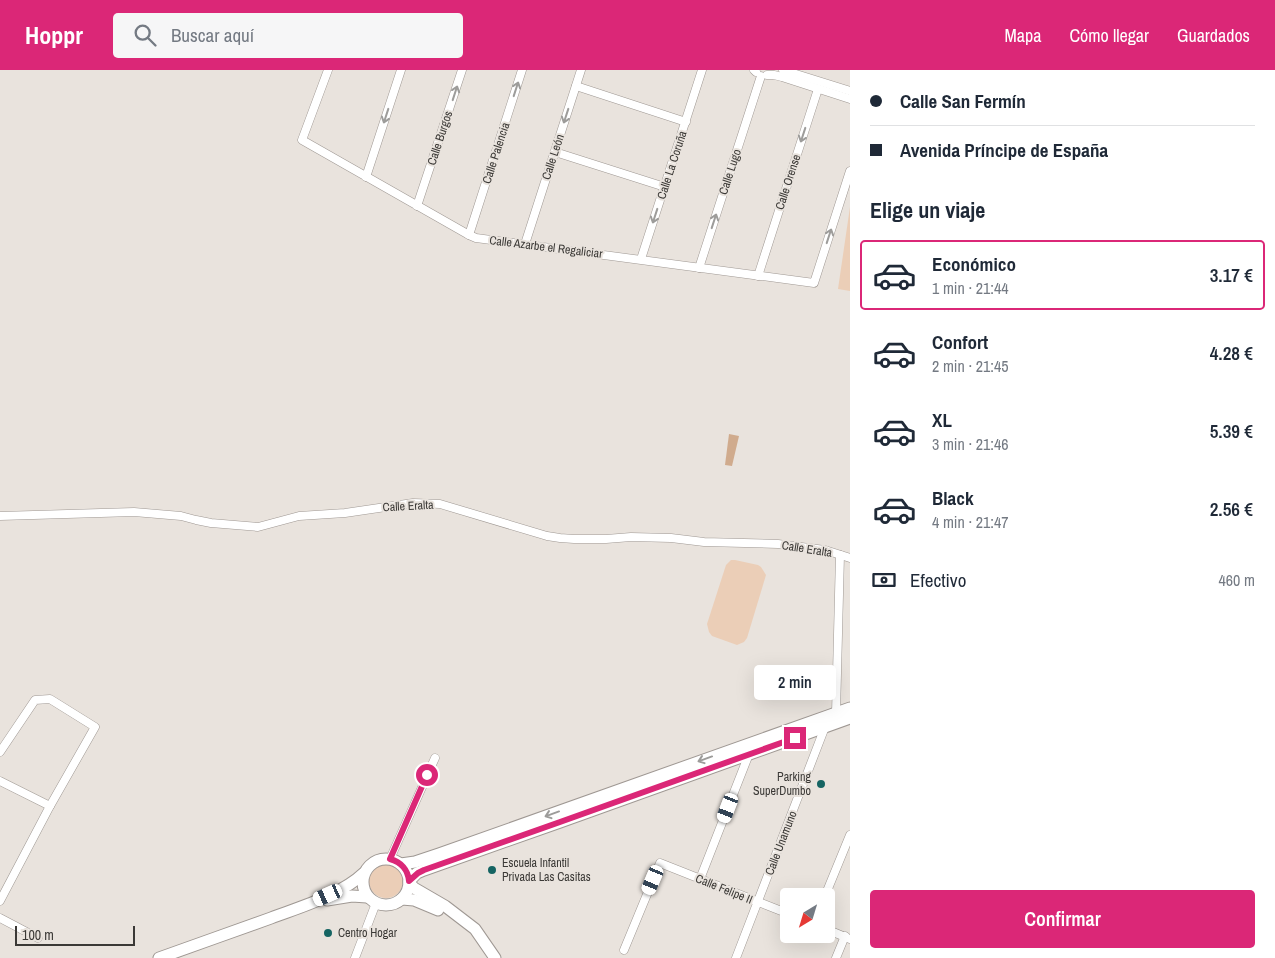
<!DOCTYPE html>
<html lang="es">
<meta charset="utf-8">
<style>
:root{--surface:#fff;--page:#f6f6f7;--text:#1f2937;--muted:#747a83;--line:#e0e1e3;--accent:#db2777}
body{margin:0;font-family:"Archivo Narrow",sans-serif;background:var(--page);color:var(--text);height:100vh;display:flex;flex-direction:column;font-size:19px;white-space:nowrap}
*{box-sizing:border-box;margin:0}
p{font-size:16px;color:var(--muted)}
.icon{flex:none;width:28px;height:28px;fill:none;stroke:currentColor;stroke-width:2;stroke-linecap:round;stroke-linejoin:round}
.map{position:relative;flex:1;overflow:hidden}
.details{display:flex;flex-direction:column;background:var(--surface);width:425px}
.details>*{flex:none}
.hud{display:grid;align-content:center;height:110px;padding:0 20px;background:var(--surface)}
.needle{width:32px;rotate:218deg}
.buttons{position:absolute;left:780px;top:818px;display:grid;gap:10px}
.buttons a{display:grid;place-items:center;width:55px;height:55px;border-radius:5px;background:var(--surface);box-shadow:0 5px 20px #0002;font-size:25px}
.scale{position:absolute;left:15px;bottom:12px;width:120px;box-sizing:border-box;padding-left:5px;border:2px solid #3b3936;border-top:0;font-size:14px;line-height:18px;white-space:nowrap;color:#3b3936;-webkit-text-stroke:4px #e9e3dd;paint-order:stroke}
.end{position:absolute;width:22px;height:22px;margin:-11px;border:6px solid #db2777;background:#fff;box-shadow:0 0 0 2px #fff}
.from{border-radius:50%}
.bubble{position:absolute;height:35px;border-radius:5px;background:var(--surface);box-shadow:0 5px 20px #0002;font-size:16px;font-weight:600;line-height:35px;text-align:center}
.car{position:absolute;width:15px;height:30px;margin:-15px -8px;border-radius:6px;box-shadow:0 0 4px 1px #0007;background:linear-gradient(#fff 24%,#345 0 40%,#fff 0 76%,#345 0 86%,#fff 0)}
.hud b{display:flex;align-items:center;gap:18px;height:48px;font-size:19px}
.hud b+b{border-top:1px solid var(--line)}
.hud i{width:12px;height:12px;background:var(--text)}
ul{padding:0;list-style:none}
li{display:flex;align-items:center;gap:15px;height:70px;margin:0 10px 8px;padding:0 10px;border:2px solid transparent;border-radius:5px}
li div{flex:1}
li b{display:block;font-size:19px}
li em{font-style:normal;font-weight:600}
li.on{border-color:var(--accent)}
li>.icon{width:45px;height:45px;stroke-width:1.5}
h2{padding:0 20px;font-size:22px;line-height:60px}
.pay{display:flex;align-items:center;gap:12px;height:55px;padding:0 20px;font-size:19px}
.pay p{margin-inline-start:auto}
.button{display:flex;gap:10px;margin-top:auto;padding:10px 20px}
.button a{flex:1;height:58px;border-radius:5px;background:var(--accent);color:#fff;font-size:20px;font-weight:600;line-height:58px;text-align:center}
header{display:flex;align-items:center;gap:30px;box-sizing:border-box;height:70px;padding:0 25px;background:var(--accent);color:#fff}
header strong{font-size:24px}
nav{display:flex;gap:28px;margin-inline-start:auto;font-size:18px}
.search{width:350px;height:45px;background:var(--page);display:flex;align-items:center;gap:12px;box-sizing:border-box;padding:0 18px;border-radius:5px;color:var(--muted);font-size:19px}
main{display:flex;flex:1;min-height:0}
.map>svg:first-child{display:block}
.green{fill:#ebceb7}
.water{fill:#d0ab8d}
.lines{fill:none;stroke-linecap:round;stroke-linejoin:round}
.minor-casing{stroke:#9f9893;stroke-width:9}
.secondary-casing{stroke:#9f9893;stroke-width:13}
.minor{stroke:#fff;stroke-width:8}
.secondary{stroke:#fff;stroke-width:11}
.oneway{stroke:#9d9c9a}
.route{stroke:#db2777;stroke-width:6}
.poi-dot{fill:#156462;stroke:#e9e3dd;stroke-width:2}
.labels{text-anchor:middle;dominant-baseline:central;stroke-width:4;stroke-linejoin:round;paint-order:stroke}
.street-label{font-size:12px;fill:#3b3936;stroke:#e9e3dd}
.poi-label{font-size:12px;fill:#3b3936;stroke:#e9e3dd;text-anchor:start}
</style>
<header>
<strong>Hoppr</strong>
<div class="search"><svg class="icon" aria-label="search" viewBox="0 0 24 24"><circle cx="10" cy="10" r="6"/><path d="M15 15l6 6"/></svg>Buscar aquí</div>
<nav><a>Mapa</a><a>Cómo llegar</a><a>Guardados</a></nav>
</header>
<main>
<div class="map">
<svg width="850" height="888" viewBox="0 0 850 888">
<rect width="100%" height="100%" fill="#e9e3dd"/>
<!-- green -->
<g class="green">
<path d="M850 137V221L838 219Z"/>
<path d="M731 490H735L758 495 761 497 766 505 747 568 744 572 737 575 712 566 709 562 707 554 726 495Z"/>
<circle cx="386" cy="811" r="17"/>
</g>
<!-- water -->
<path class="water" d="M729 364 739 366 732 396 725 395Z"/>
<g class="lines">
<!-- minor casing -->
<g class="minor-casing">
<g id="minor">
<path d="M328 0 302 70 469 165 476 168 814 213 850 101"/>
<path d="M754 0 756 2"/>
<path d="M783 0 850 21"/>
<path d="M767 5H774L782 7 850 29"/>
<path d="M576 16 686 52"/>
<path d="M555 82 665 117"/>
<path d="M366 107 401 0"/>
<path d="M417 136 462 0"/>
<path d="M469 165 522 0"/>
<path d="M525 174 581 0"/>
<path d="M641 189 702 0"/>
<path d="M699 198 761 6"/>
<path d="M758 206 818 19"/>
<path d="M0 446 134 442 181 446 196 450 211 453 258 457 299 446 345 443 413 433 440 434 547 466 560 468 574 469H606L631 467 671 468 704 472 778 474 825 480 850 488"/>
<path d="M836 643 840 485"/>
<path d="M0 682 35 630 50 629 95 657 50 736 0 831"/>
<path d="M0 711 50 736"/>
<path d="M390 789 435 688"/>
<path d="M700 809 749 684"/>
<path d="M825 826 850 765"/>
<path d="M0 848 38 868"/>
<path d="M826 859 850 869"/>
<path d="M624 880 660 793 789 844"/>
<path d="M355 888 376 833"/>
<path d="M736 888 825 657"/>
<path d="M836 888 845 866"/>
</g>
</g>
<!-- secondary casing -->
<g class="secondary-casing">
<g id="secondary">
<circle cx="386" cy="812" r="23"/>
<path d="M401 794 415 792 439 784 850 638"/>
<path d="M409 811 417 803 424 800 560 752 850 648"/>
<path d="M409 813 414 818 445 836 475 859 495 888"/>
<path d="M402 829 414 830 438 840"/>
<path d="M327 830 352 826 367 827"/>
<path d="M159 888C196 875 234 861 271 848 300 837 341 825 364 803"/>
</g>
</g>
<!-- minor -->
<use href="#minor" class="minor"/>
<!-- secondary -->
<use href="#secondary" class="secondary"/>
</g>
<!-- one-way arrows -->
<defs><path id="oneway-shaft" d="M-6 0H5M1.5-3L5.5 0L1.5 3" fill="none" stroke-width="1.6" stroke-linecap="round" stroke-linejoin="round" transform="scale(1.25)"/></defs>
<g class="oneway">
<use href="#oneway-shaft" transform="translate(516 19) rotate(-72)"/>
<use href="#oneway-shaft" transform="translate(455 23) rotate(-72)"/>
<use href="#oneway-shaft" transform="translate(386 46) rotate(108)"/>
<use href="#oneway-shaft" transform="translate(566 46) rotate(108)"/>
<use href="#oneway-shaft" transform="translate(803 65) rotate(108)"/>
<use href="#oneway-shaft" transform="translate(655 146) rotate(108)"/>
<use href="#oneway-shaft" transform="translate(714 151) rotate(-72)"/>
<use href="#oneway-shaft" transform="translate(829 166) rotate(-72)"/>
<use href="#oneway-shaft" transform="translate(705 689) rotate(160)"/>
<use href="#oneway-shaft" transform="translate(552 744) rotate(160)"/>
</g>
<g class="lines">
<!-- route -->
<path class="route" d="M427 705 390 789C401 792 408 800 409 811L418 803 424 800 560 752 795 668"/>
</g>
<!-- markers -->
<g class="poi-dot">
<circle cx="821" cy="714" r="5"/>
<circle cx="492" cy="800" r="5"/>
<circle cx="328" cy="863" r="5"/>
</g>
<g class="labels">
<!-- street labels -->
<g class="street-label">
<text transform="translate(440 68) rotate(-72)">Calle Burgos</text>
<text transform="translate(496 83) rotate(-72)">Calle Palencia</text>
<text transform="translate(553 87) rotate(-72)">Calle León</text>
<text transform="translate(672 95) rotate(-72)">Calle La Coruña</text>
<text transform="translate(730 102) rotate(-72)">Calle Lugo</text>
<text transform="translate(788 112) rotate(-72)">Calle Orense</text>
<text transform="translate(546 177) rotate(7)">Calle Azarbe el Regaliciar</text>
<text transform="translate(408 436) rotate(-3)">Calle Eralta</text>
<text transform="translate(807 479) rotate(9)">Calle Eralta</text>
<text transform="translate(781 773) rotate(-69)">Calle Unamuno</text>
<text transform="translate(724 819) rotate(22)">Calle Felipe II</text>
</g>
<!-- poi labels -->
<g class="poi-label">
<text x="811" y="707" text-anchor="end">Parking<tspan x="811" dy="14">SuperDumbo</tspan></text>
<text x="502" y="793">Escuela Infantil<tspan x="502" dy="14">Privada Las Casitas</tspan></text>
<text x="338" y="863">Centro Hogar</text>
</g>
</g>
</svg>
<div class="buttons">
<a><svg class="needle" viewBox="-14 -14 28 28"><path d="M0-13l5 13h-10z" fill="#e53935"/><path d="M0 13l5-13h-10z" fill="#747a83"/></svg></a>
</div>
<div class="scale">100 m</div>
<i class="end from" style="left:427px;top:705px"></i>
<i class="end" style="left:795px;top:668px"></i>
<div class="bubble" style="left:754px;top:595px;width:82px">2 min</div>
<i class="car" style="left:728px;top:738px;rotate:201deg"></i>
<i class="car" style="left:653px;top:810px;rotate:203deg"></i>
<i class="car" style="left:328px;top:825px;rotate:246deg"></i>
</div>
<section class="details">
<div class="hud">
<b><i class="from"></i>Calle San Fermín</b>
<b><i></i>Avenida Príncipe de España</b>
</div>
<h2>Elige un viaje</h2>
<ul>
<li class="on"><svg class="icon" aria-label="car" viewBox="0 0 24 24"><path d="M5 17H2v-5l4-1 3-4h7l3 4 3 1v5h-3M9 17h6M6 11h13"/><circle cx="7" cy="17" r="2"/><circle cx="17" cy="17" r="2"/></svg><div><b>Económico</b><p>1 min · 21:44</p></div><em>3.17 €</em></li>
<li><svg class="icon" aria-label="car" viewBox="0 0 24 24"><path d="M5 17H2v-5l4-1 3-4h7l3 4 3 1v5h-3M9 17h6M6 11h13"/><circle cx="7" cy="17" r="2"/><circle cx="17" cy="17" r="2"/></svg><div><b>Confort</b><p>2 min · 21:45</p></div><em>4.28 €</em></li>
<li><svg class="icon" aria-label="car" viewBox="0 0 24 24"><path d="M5 17H2v-5l4-1 3-4h7l3 4 3 1v5h-3M9 17h6M6 11h13"/><circle cx="7" cy="17" r="2"/><circle cx="17" cy="17" r="2"/></svg><div><b>XL</b><p>3 min · 21:46</p></div><em>5.39 €</em></li>
<li><svg class="icon" aria-label="car" viewBox="0 0 24 24"><path d="M5 17H2v-5l4-1 3-4h7l3 4 3 1v5h-3M9 17h6M6 11h13"/><circle cx="7" cy="17" r="2"/><circle cx="17" cy="17" r="2"/></svg><div><b>Black</b><p>4 min · 21:47</p></div><em>2.56 €</em></li>
</ul>
<div class="pay"><svg class="icon" aria-label="cash" viewBox="0 0 24 24"><path d="M3 7h18v10H3z"/><circle cx="12" cy="12" r="2"/></svg>Efectivo<p>460 m</p></div>
<div class="button"><a>Confirmar</a></div>
</section>
</main>
